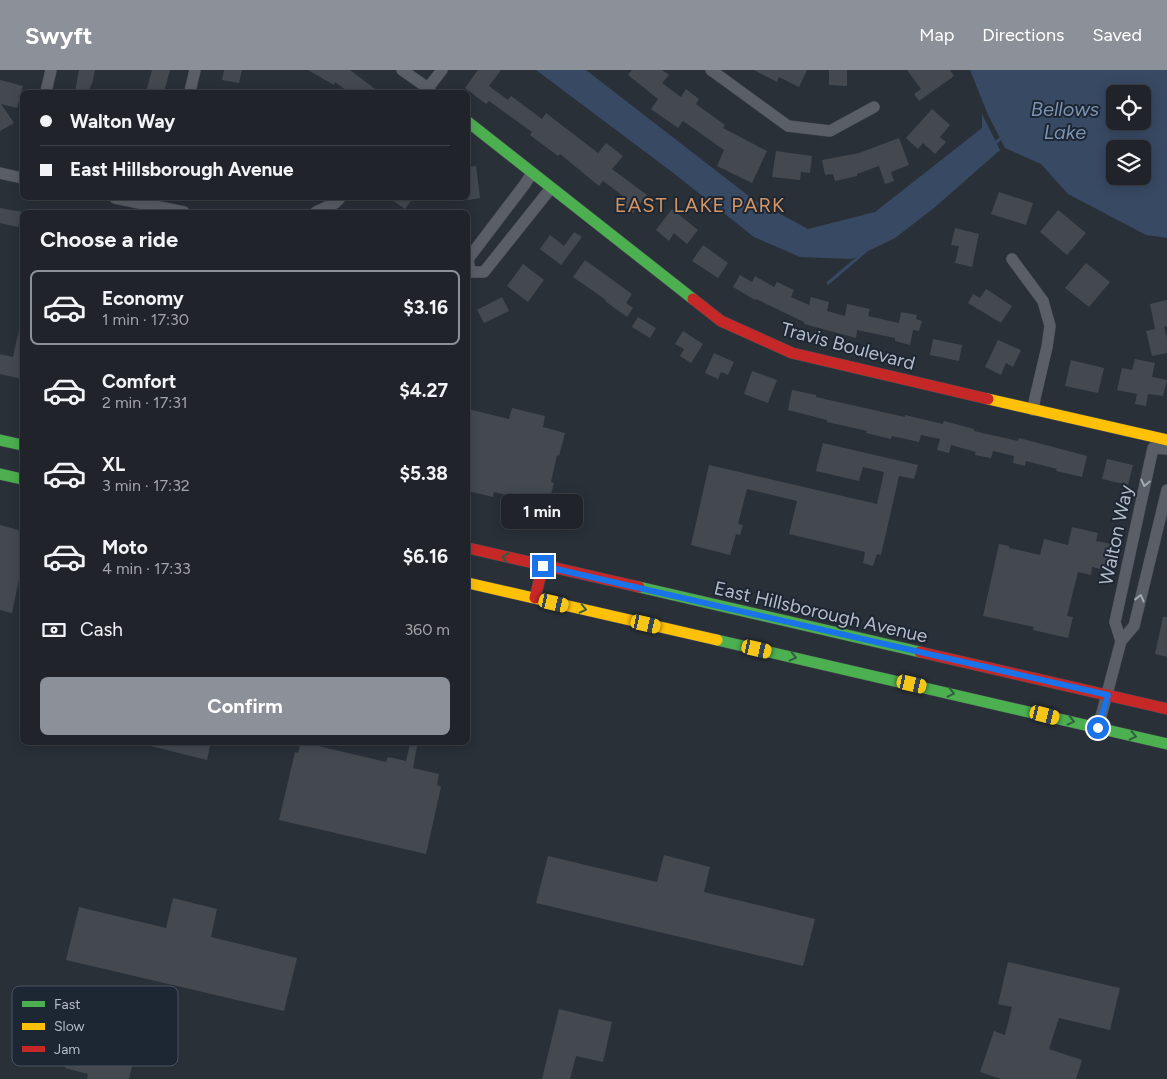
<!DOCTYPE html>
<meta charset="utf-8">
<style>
:root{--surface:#20242a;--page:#2d3036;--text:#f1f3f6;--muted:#a2a4a8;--line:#3d4147;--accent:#8c9099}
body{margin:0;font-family:Figtree,sans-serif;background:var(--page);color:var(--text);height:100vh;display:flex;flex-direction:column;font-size:19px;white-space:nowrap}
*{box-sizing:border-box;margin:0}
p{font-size:16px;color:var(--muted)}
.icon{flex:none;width:28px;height:28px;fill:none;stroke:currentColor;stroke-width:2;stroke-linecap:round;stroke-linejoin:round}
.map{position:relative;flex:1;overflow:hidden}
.sheet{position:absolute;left:20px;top:140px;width:450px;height:535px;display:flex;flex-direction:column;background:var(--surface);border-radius:8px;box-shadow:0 2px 12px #0003,0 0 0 1px var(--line)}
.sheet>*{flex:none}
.guide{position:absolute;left:20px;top:20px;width:450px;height:110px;border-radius:8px;box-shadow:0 2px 12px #0003,0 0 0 1px var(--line);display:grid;align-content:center;height:110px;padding:0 20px;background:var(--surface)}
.tools{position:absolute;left:1106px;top:15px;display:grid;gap:10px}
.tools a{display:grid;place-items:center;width:45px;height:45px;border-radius:8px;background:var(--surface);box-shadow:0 2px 12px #0003,0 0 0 1px var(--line);font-size:25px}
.end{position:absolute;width:22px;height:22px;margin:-11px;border:6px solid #1a73e8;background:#fff;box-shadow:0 0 0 2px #fff}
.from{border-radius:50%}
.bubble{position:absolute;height:35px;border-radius:8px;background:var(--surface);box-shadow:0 2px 12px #0003,0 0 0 1px var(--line);font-size:16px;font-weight:700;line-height:35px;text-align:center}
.car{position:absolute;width:15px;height:30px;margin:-15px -8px;border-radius:6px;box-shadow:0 0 4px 1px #0007;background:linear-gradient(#f5c518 24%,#345 0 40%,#f5c518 0 76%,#345 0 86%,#f5c518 0)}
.guide b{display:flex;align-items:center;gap:18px;height:48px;font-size:19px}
.guide b+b{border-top:1px solid var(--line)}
.guide i{width:12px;height:12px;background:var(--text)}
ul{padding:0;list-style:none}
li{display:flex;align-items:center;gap:15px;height:75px;margin:0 10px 8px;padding:0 10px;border:2px solid transparent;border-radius:8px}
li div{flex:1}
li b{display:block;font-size:19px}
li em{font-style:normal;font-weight:700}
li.selected{border-color:var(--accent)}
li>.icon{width:45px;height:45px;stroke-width:1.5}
h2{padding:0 20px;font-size:22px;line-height:60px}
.pay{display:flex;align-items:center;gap:12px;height:55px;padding:0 20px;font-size:19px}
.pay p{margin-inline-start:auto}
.button{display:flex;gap:10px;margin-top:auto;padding:10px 20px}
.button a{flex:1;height:58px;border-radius:8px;background:var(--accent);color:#fff;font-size:20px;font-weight:700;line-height:58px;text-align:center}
header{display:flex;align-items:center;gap:30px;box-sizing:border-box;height:70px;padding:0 25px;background:var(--accent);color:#fff}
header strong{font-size:24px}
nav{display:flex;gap:28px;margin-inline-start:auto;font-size:18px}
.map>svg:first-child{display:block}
.water{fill:#384963;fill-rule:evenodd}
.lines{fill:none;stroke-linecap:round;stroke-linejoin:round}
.stream{stroke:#384963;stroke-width:3}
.building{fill:#444950}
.street-casing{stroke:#484c53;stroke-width:12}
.fast-casing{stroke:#484c53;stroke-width:12}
.slow-casing{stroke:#484c53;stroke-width:12}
.jam-casing{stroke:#484c53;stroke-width:12}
.street{stroke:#5a5e66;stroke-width:11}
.fast{stroke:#4caf50;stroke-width:11}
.slow{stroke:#ffc107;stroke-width:11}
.jam{stroke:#c62828;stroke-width:11}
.oneway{stroke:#a2a9b5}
.oneway2{stroke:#305d3f}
.route{stroke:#1a73e8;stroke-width:6}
.labels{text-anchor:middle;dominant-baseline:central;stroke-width:4;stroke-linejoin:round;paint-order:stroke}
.street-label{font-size:19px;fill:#b4bcc9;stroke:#1d2633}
.water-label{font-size:20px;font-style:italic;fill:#7c92b1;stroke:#1d2633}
.neighbourhood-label{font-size:20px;letter-spacing:1px;fill:#d59563;stroke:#1d2633}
.key{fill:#1d2633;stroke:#4a5360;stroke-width:1}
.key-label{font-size:14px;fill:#b4bcc9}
</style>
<header>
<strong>Swyft</strong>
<nav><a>Map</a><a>Directions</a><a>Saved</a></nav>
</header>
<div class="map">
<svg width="1167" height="1009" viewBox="0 0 1167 1009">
<rect width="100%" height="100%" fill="#2a3038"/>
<!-- water -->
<g class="water">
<path d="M536 0H586L754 130 808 159 875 142 982 58V44L1000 80 934 138 895 168 852 189 800 187 754 167 672 102Z"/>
<path d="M970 0H1167V168L1146 165 1068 124 1041 94 1005 78 988 45ZM1115 24H1142V51H1115ZM1115 79H1142V106H1115Z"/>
</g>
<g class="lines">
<!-- stream -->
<g class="stream">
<path d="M993 75 1000 69"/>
<path d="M828 213 866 181"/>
</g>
</g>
<!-- building -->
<g class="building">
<path d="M79 0H95L92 14H91L89 22H75Z"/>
<path d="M152 0H170L164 22H146Z"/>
<path d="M224 0H242L239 13 222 10Z"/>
<path d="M308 0H350L379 22H349L335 12 334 15Z"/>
<path d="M478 0H501L489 16 508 30 511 26 542 49 546 43 598 83 606 73 623 86 612 99 647 125 633 143 619 133 623 126 603 111 599 116 560 84 558 86 530 65 532 62 489 31 486 34 465 18Z"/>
<path d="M632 0H662L669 5 662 13 681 27 686 19 699 29 696 34 725 55 723 58 767 81 752 113 717 96 724 80 683 51 678 58 651 39 658 29 628 5Z"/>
<path d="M754 0H807L799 17 779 7 777 12Z"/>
<path d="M829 0H847V16L829 15Z"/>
<path d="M907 0H950L954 6 919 31 914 24 921 19Z"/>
<path d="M0 10 23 16 17 38 1 34 14 53 0 61Z"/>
<path d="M932 39 950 55 940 67 946 72 935 84 923 73 918 79 906 68Z"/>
<path d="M899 68 909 95 891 102 894 111 885 114 879 96 857 104V106L835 111 833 104 825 105 822 90 859 83Z"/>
<path d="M776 81 812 86 810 103 801 102 800 110 772 107Z"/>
<path d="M476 96 480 128 468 130V97Z"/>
<path d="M999 122 1033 133 1026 155 991 144Z"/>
<path d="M389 128H413L405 139Z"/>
<path d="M0 138 22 142 18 157 0 153Z"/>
<path d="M672 139 698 160 687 174 674 163 669 171 656 160Z"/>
<path d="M1058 140 1086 163 1067 185 1040 162Z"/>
<path d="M955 158 979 164 972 197 955 193 959 176 951 175Z"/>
<path d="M574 162 582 167 561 195 540 179 550 165 564 176Z"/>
<path d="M703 175 728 193 718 208 692 191Z"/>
<path d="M585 190 632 224 626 233 633 238 627 247 605 231 606 230 573 207Z"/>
<path d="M1086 193 1110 212 1089 237 1065 218Z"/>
<path d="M523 194 544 210 528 232 507 216Z"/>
<path d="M740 205 752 212 755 206 774 217 777 212 794 220 791 227 809 235 811 227 829 232 827 241 845 246 847 234 870 239 868 246 899 253 901 242 917 245 916 249 922 251 919 261 913 260 910 275 895 271V268L857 260 856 268 804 254V252L756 229 755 230 733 217Z"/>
<path d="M986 219 1012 236 1001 253 968 233 973 224 980 228Z"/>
<path d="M502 227 509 241 484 253 477 240Z"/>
<path d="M1167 230V256L1164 257 1167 268V283L1152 286 1146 261 1155 259 1150 234Z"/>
<path d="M638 247 656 258 650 268 632 257Z"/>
<path d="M19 260H22V309L0 304V284L13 287Z"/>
<path d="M683 261 703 274 691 293 680 286 684 279 675 274Z"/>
<path d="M933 269 962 275 959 291 930 285Z"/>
<path d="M998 270 1021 280 1013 297 1006 293 1001 305 985 297Z"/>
<path d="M714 283 734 292 728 305 721 302 718 309 705 303Z"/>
<path d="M1135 289 1155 293 1152 307 1167 310 1163 326 1148 324 1146 336 1135 334 1137 324 1117 320 1122 298 1132 300Z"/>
<path d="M1071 290 1104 298 1098 323 1065 316Z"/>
<path d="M752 301 777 310 768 333 744 324Z"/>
<path d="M792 320 816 325V327L905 347V345L943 354 944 351 974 359V361L1018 371 1019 368 1087 386 1082 407 1056 401 1057 399 1026 391 1025 396 1013 393 1014 386 993 381 991 388 975 385 976 382 951 375 949 383 937 380 940 369 921 365 919 372 892 366 891 369 866 363 867 361 827 352V350L788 340Z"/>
<path d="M512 338 545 346 543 357 565 363 559 386 557 385 551 412 554 413 547 439 522 433 523 429 494 422 493 427 468 421V339L509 349Z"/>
<path d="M823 373 918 395 914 409 899 406 881 485 877 484 873 496 863 493 865 482 789 464 797 431 747 419 738 454 743 455 740 465 736 464 730 485 691 475 709 395 877 434 884 402 863 397 859 411 816 401Z"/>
<path d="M1107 389 1133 395 1128 415 1102 409Z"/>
<path d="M0 455 22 461V495L12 543 0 540Z"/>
<path d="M1072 457 1098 463 1096 471 1111 474 1105 500 1092 497 1091 505 1078 502 1067 546 1073 547 1068 568 1033 560 1034 557 983 546 999 474 1009 476V478L1040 485 1044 469 1068 475Z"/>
<path d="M1163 547H1167V587L1155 584Z"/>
<path d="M151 672H211L207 690 151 676Z"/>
<path d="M301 672 386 692 388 687 406 691 410 674 417 676 413 698 439 704 437 715 441 717 426 784 279 750 295 682 298 683Z"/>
<path d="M664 785 710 797 704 822 815 849 803 896 536 833 548 786 657 812Z"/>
<path d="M173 828 217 839 211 867 297 888 284 941 66 890 79 837 166 858Z"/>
<path d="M1008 892 1120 918 1110 960 1059 948 1049 979 1082 990 1076 1009H1001L980 1002 994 961 1005 965 1012 937 998 934Z"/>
<path d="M559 939 612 952 603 992 576 986 570 1009H542Z"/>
<path d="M97 970 136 979 129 1009H87L88 1004 65 998 71 972 94 978Z"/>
</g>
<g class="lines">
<!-- street casing -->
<g class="street-casing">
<g id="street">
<path d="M402 0 428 18 431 22"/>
<path d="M711 0 788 56 830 61 874 37"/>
<path d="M46 22 51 0"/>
<path d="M190 22 195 0"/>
<path d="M425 22 442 0"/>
<path d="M0 103 22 108"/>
<path d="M532 103 525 114 468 189 470 202H484L551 118"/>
<path d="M115 128 184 142"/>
<path d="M316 142 335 133 340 128"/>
<path d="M1012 189 1043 231 1050 256 1047 277 1035 328 1033 340"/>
<path d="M1121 571 1115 552 1151 387 1153 378 1167 379"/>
<path d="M1098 658 1121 571 1134 556 1167 420"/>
</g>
</g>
<!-- fast casing -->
<g class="fast-casing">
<g id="fast">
<path d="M468 52 693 229"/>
<path d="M0 370 22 375"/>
<path d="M0 404 22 409"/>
<path d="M639 517 920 582"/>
<path d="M717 570 1167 674"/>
</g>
</g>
<!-- slow casing -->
<g class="slow-casing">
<g id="slow">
<path d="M988 329 1167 370"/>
<path d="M468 513 717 570"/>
</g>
</g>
<!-- jam casing -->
<g class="jam-casing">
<g id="jam">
<path d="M693 229 721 251 792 283 988 329"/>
<path d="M468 478 639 517"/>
<path d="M535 528 543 495"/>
<path d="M920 582 1167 639"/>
</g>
</g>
<!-- street -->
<use href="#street" class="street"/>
<!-- fast -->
<use href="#fast" class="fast"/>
<!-- slow -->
<use href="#slow" class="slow"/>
<!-- jam -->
<use href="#jam" class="jam"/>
</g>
<!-- one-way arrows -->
<defs><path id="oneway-chevron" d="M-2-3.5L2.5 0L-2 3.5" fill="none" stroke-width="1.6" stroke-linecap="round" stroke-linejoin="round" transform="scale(1.25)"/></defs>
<g class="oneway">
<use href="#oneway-chevron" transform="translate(1145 413) rotate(102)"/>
<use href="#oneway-chevron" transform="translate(1140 528) rotate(-76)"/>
</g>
<g class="oneway2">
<use href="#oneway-chevron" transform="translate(505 487) rotate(-167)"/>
<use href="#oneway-chevron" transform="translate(583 539) rotate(13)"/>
<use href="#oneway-chevron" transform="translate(793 587) rotate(13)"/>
<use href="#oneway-chevron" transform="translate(951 623) rotate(13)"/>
<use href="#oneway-chevron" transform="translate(1071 651) rotate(13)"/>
<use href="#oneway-chevron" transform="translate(1133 666) rotate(13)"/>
</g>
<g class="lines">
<!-- route -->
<path class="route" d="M543 496 1108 625 1098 658"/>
</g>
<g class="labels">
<!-- street labels -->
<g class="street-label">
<text transform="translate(848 276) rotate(15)">Travis Boulevard</text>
<text transform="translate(1116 465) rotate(-78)">Walton Way</text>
<text transform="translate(821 542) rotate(13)">East Hillsborough Avenue</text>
</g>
<!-- water labels -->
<g class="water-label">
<text x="1065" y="39">Bellows<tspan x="1065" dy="23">Lake</tspan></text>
</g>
<!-- neighbourhood labels -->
<g class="neighbourhood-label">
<text x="700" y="135">EAST LAKE PARK</text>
</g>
</g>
<!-- legend -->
<rect x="12" y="916" width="166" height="80" rx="8" class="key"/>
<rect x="22" y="931" width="23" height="6" fill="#4caf50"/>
<rect x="22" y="953" width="23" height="7" fill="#ffc107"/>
<rect x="22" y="976" width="23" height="6" fill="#c62828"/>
<g class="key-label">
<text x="54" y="939">Fast</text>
<text x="54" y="961">Slow</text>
<text x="54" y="984">Jam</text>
</g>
</svg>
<div class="tools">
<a><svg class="icon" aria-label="locate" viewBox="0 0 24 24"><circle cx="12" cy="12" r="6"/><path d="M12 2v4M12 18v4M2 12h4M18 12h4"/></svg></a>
<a><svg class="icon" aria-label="layers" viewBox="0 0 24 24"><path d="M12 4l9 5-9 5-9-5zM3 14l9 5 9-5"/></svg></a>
</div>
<i class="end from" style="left:1098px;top:658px"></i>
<i class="end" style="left:543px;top:496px"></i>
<div class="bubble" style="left:501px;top:424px;width:82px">1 min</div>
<i class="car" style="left:554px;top:533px;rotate:103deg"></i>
<i class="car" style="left:646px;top:554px;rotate:103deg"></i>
<i class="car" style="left:757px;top:579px;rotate:103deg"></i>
<i class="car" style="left:912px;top:614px;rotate:103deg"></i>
<i class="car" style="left:1045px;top:645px;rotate:104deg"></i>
<div class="guide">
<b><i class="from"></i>Walton Way</b>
<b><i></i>East Hillsborough Avenue</b>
</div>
<section class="sheet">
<h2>Choose a ride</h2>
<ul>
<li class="selected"><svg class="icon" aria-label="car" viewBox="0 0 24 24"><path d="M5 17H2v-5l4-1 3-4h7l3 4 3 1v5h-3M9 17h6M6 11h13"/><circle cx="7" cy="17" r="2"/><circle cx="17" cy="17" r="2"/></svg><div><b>Economy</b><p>1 min · 17:30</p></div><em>$3.16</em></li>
<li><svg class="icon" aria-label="car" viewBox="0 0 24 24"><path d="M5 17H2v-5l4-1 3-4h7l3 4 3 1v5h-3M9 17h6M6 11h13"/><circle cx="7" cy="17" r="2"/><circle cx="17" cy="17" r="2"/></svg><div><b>Comfort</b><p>2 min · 17:31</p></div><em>$4.27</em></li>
<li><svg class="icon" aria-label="car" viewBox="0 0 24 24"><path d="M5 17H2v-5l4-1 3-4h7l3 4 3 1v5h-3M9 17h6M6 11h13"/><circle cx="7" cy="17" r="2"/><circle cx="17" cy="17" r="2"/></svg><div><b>XL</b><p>3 min · 17:32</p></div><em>$5.38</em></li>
<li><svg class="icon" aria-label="car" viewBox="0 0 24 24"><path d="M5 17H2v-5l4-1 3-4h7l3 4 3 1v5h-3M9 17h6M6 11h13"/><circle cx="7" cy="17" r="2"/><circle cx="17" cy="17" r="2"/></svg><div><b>Moto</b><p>4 min · 17:33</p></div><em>$6.16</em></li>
</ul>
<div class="pay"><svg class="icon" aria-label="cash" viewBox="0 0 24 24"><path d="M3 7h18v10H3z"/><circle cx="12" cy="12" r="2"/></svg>Cash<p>360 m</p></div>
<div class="button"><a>Confirm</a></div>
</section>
</div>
